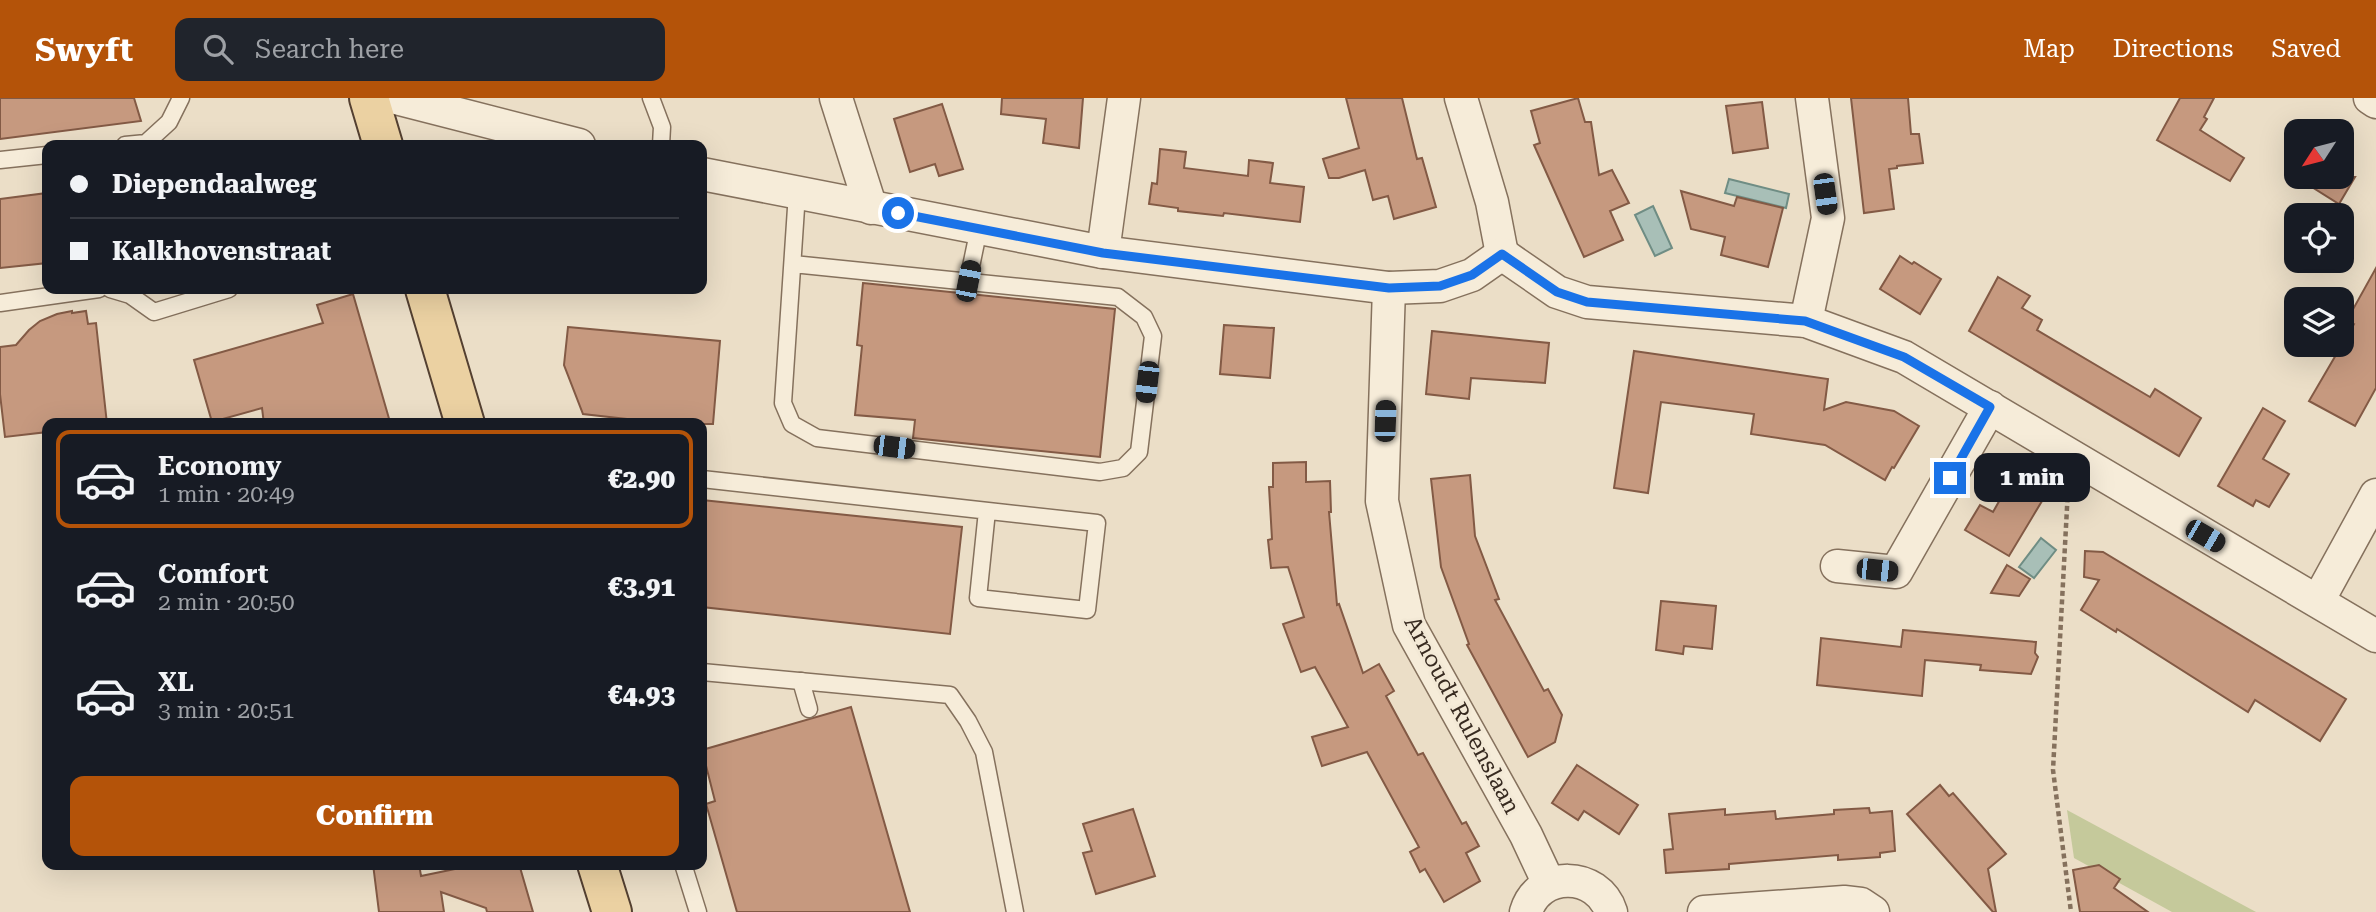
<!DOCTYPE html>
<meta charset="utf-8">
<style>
:root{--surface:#171b24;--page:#20242c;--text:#f1f3f6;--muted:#9ea1a6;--line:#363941;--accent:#b45309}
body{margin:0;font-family:"Roboto Serif",serif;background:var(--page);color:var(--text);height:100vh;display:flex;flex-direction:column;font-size:26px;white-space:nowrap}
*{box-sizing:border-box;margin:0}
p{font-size:23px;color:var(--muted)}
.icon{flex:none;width:38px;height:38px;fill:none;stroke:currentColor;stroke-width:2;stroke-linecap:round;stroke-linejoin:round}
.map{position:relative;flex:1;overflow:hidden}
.panel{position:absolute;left:42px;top:320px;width:665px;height:452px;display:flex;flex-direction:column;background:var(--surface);border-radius:14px;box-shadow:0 7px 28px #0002}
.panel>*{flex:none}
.hud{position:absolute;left:42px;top:42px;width:665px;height:154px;border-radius:14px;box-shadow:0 7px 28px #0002;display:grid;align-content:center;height:154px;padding:0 28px;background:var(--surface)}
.needle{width:46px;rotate:234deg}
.tools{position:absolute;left:2284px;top:21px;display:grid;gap:14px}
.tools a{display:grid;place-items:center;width:70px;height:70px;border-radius:14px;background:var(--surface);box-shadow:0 7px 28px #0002;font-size:35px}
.end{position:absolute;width:32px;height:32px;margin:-16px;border:9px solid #1a73e8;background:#fff;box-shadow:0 0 0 4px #fff}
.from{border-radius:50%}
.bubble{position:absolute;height:49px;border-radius:14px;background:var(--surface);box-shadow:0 7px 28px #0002;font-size:23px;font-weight:800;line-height:49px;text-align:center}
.car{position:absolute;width:21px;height:42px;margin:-21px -10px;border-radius:9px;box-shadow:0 0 5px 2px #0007;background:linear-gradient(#222 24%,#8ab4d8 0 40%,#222 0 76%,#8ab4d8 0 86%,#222 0)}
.hud b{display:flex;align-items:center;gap:24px;height:66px;font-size:26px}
.hud b+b{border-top:2px solid var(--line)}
.hud i{width:18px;height:18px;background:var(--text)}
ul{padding:12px 0 0;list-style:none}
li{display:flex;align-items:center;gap:21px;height:98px;margin:0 14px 10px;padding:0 14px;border:4px solid transparent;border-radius:14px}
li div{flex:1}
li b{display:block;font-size:26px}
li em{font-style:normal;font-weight:800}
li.current{border-color:var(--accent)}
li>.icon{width:63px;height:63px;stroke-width:1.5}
.primary-button{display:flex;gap:14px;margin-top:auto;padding:14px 28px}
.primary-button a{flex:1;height:80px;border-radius:14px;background:var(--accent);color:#fff;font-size:28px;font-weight:800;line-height:80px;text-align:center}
header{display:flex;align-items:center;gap:42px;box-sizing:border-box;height:98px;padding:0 35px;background:var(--accent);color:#fff}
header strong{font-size:33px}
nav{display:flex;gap:38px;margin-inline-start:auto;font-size:24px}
.search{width:490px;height:63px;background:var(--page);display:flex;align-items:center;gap:18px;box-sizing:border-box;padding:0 24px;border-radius:14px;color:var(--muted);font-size:26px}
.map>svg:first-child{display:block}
.green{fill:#c5c99b}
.water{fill:#a8bfb7;stroke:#6f8d84;stroke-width:2}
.building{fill:#c6997f;stroke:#835a45;stroke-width:2}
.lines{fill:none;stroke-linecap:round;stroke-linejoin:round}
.service-casing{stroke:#85715d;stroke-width:19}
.minor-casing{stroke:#85715d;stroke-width:35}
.primary-casing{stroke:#544031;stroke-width:42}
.path{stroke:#85715d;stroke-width:4.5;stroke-dasharray:5 3.5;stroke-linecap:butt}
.service{stroke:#f6ecd9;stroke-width:16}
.minor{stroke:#f6ecd9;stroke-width:32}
.primary{stroke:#ebd1a2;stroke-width:38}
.route{stroke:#1a73e8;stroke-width:9}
.labels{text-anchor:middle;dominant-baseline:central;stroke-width:6;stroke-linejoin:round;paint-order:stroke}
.street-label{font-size:23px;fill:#372a20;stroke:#f3e9d6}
</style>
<header>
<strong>Swyft</strong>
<div class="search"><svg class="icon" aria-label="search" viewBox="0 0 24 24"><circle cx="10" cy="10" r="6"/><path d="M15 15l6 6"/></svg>Search here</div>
<nav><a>Map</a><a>Directions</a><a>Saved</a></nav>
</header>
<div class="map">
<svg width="2376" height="814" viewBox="0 0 2376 814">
<rect width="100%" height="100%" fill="#ebdec7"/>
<!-- green -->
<path class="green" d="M2067 712 2256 814H2172L2074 760Z"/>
<!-- water -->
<g class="water">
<path d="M1729 81 1789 96 1786 110 1725 95Z"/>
<path d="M1653 108 1672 150 1655 158 1635 117Z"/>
<path d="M2041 440 2056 452 2034 480 2019 469Z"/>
</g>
<!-- building -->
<g class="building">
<path d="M0 0H134L141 23 0 41Z"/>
<path d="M1002 0H1083L1079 50 1043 45 1046 21 1001 16Z"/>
<path d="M1346 0H1402L1417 61 1422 60 1436 109 1394 121 1388 98 1373 102 1365 72 1339 80H1329L1323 61 1359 50Z"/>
<path d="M1578 0 1585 24H1591L1599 77 1612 72 1629 105 1610 113 1623 142 1584 159 1534 47 1540 45 1531 13Z"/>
<path d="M1851 0H1908L1911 36H1919L1923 65 1897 68V70L1889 71 1894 111 1864 115Z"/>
<path d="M2180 0H2214L2204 19 2207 21 2200 32 2244 60 2230 83 2157 42Z"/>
<path d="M1762 4 1768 50 1733 55 1726 8Z"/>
<path d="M942 6 963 71 939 78 935 66 910 74 894 21Z"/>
<path d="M1160 51 1186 54 1184 70 1248 78 1249 62 1273 65 1270 85 1304 89 1300 124 1224 115 1223 118 1178 113V110L1149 106 1152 85 1157 86Z"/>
<path d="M2296 79H2355L2339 106Z"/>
<path d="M1681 93 1734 108 1737 99 1783 110 1768 169 1721 157 1725 139 1691 131Z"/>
<path d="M47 95V165L0 170V101Z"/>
<path d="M1900 158 1912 166 1914 164 1941 181 1920 216 1880 191Z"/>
<path d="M2376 170V290L2355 328 2309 303 2354 226 2347 222Z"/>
<path d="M1998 179 2030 198 2022 210 2042 222 2037 232 2150 299 2155 291 2201 320 2179 358 1969 233Z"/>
<path d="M863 185 1115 211 1100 359 913 340 915 322 855 317 862 248 857 247Z"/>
<path d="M353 196 390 324 264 326 262 310 212 324 194 262 323 225 317 207Z"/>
<path d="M72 213V215L86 213 88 226 96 225 107 326H47V334L5 339 0 296V249L16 247 29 232 40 223 57 216Z"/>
<path d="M1224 227 1274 230 1270 280 1220 276Z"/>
<path d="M568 229 720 243 713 326H671L583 316 564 267Z"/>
<path d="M1432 233 1549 245 1545 285 1471 280 1469 301 1426 296Z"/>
<path d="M1634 253 1828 281 1824 312 1846 304 1894 313 1919 328 1894 370 1892 369 1885 382 1825 347 1751 336 1754 316 1661 304 1648 395 1614 390Z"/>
<path d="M2263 310 2285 323 2263 361 2289 376 2269 409 2256 402 2253 408 2218 388Z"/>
<path d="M1306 364V384L1330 383 1331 414H1329L1337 507 1339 506 1363 575 1379 566 1394 593 1386 598 1418 657 1423 655 1462 726 1466 724 1479 748 1466 755 1480 783 1444 804 1425 771 1420 774 1410 754 1419 749 1367 654 1322 668 1312 639 1348 629 1315 569 1301 574 1283 526 1304 519 1288 469 1271 470 1268 442 1272 441 1269 389H1273V365Z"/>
<path d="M1470 377 1475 438 1499 501 1495 502 1544 593 1548 591 1562 617 1555 644 1528 659 1467 547 1469 546 1441 469 1431 381Z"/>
<path d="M2010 384 2042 403 2009 458 1965 432 1980 407 1993 414Z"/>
<path d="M702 402 962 429 950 536 702 509Z"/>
<path d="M2085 453 2103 454 2346 601 2320 643 2255 602 2248 614 2117 531 2116 534 2081 512 2099 482 2084 479Z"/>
<path d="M2007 467 2030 481 2019 498 1991 495Z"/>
<path d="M1661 503 1716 508 1712 551 1684 548 1683 556 1656 552Z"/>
<path d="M1903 532 2036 544 2035 555 2038 559 2031 576 1980 572 1981 567 1925 562 1922 598 1817 587 1821 540 1901 549Z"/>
<path d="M851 609 910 814H737L706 706 715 703 702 652Z"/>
<path d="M1577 667 1638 707 1619 736 1584 713 1578 722 1552 705Z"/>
<path d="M1940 687 1949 698 1953 695 2006 756 1988 771 1996 814H1993L1907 716Z"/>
<path d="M1869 710 1870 715 1892 713 1895 753 1880 755V759L1838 762V757L1729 766V771L1666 775 1664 752 1673 751 1669 716 1725 711V717L1775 713 1776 721 1834 716V712Z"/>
<path d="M1133 711 1155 778 1096 796 1083 755 1092 753 1083 726Z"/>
<path d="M373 766H419L421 778 479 766H519L533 814H487L486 810 441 794 444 814H379Z"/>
<path d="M2099 767 2120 781 2114 790 2148 814H2080L2073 772Z"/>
</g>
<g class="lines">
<!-- service casing -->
<g class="service-casing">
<g id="service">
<path d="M651 0 662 29 661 47"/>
<path d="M125 47 146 45 169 24 181 0"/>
<path d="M0 62 47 57"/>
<path d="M793 166 1118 199 1144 219 1153 238 1139 354 1123 370 1100 374 817 340 792 326 783 305 797 95"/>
<path d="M968 183 979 130"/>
<path d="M110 191 130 197 154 214 229 191"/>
<path d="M0 205 99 191"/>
<path d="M702 381 1097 425 1087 512 978 500 987 413"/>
<path d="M702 574 950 597 968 623 984 654 1015 814"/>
<path d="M801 583 809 611"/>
<path d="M683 766 698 814"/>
</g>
</g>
<!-- minor casing -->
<g class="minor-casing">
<g id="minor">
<path d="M396 0 579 47"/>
<path d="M836 0 871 110"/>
<path d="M1461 0 1492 104 1502 156"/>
<path d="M2370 0 2376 4"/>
<path d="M702 76 1103 154 1389 190 1440 188 1472 177 1502 156"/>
<path d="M1103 154 1124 0"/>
<path d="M1502 156 1557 194 1587 204 1806 223 1904 259 2376 538"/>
<path d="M1389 190 1382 403 1409 527 1526 737 1549 786"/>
<path d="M1806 223 1828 120 1812 0"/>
<path d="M1837 468 1896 474 1990 309"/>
<path d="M2318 503 2376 397"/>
<path d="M1526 814C1538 772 1598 773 1611 814"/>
<path d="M1704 814 1844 804 1861 806 1873 814"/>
</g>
</g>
<!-- primary casing -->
<g class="primary-casing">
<g id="primary">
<path d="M369 0 383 47"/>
<path d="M425 191 465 326"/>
<path d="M597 766 612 814"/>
</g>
</g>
<!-- path -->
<path class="path" d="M2068 391 2053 672 2071 814"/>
<!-- service -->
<use href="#service" class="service"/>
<!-- minor -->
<use href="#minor" class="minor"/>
<!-- primary -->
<use href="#primary" class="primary"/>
</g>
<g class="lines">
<!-- route -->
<path class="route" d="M898 115 1103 155 1389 190 1440 188 1472 177 1502 156 1557 194 1587 204 1805 223 1904 259 1990 309 1950 380"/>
</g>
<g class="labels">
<!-- street labels -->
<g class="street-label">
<text transform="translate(1462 617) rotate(62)">Arnoudt Rulenslaan</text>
</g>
</g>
</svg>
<div class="tools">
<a><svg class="needle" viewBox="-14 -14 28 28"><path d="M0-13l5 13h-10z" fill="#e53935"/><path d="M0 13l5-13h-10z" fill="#9ea1a6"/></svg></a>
<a><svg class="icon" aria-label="locate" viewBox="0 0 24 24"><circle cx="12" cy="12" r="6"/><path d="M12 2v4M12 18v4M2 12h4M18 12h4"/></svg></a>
<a><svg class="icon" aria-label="layers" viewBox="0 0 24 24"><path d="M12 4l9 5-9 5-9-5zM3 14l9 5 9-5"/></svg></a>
</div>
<i class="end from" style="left:898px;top:115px"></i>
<i class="end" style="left:1950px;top:380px"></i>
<div class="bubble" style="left:1974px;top:355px;width:116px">1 min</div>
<i class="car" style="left:1825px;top:96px;rotate:172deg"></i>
<i class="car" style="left:968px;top:183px;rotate:11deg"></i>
<i class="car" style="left:1147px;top:284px;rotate:187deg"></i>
<i class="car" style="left:1385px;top:323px;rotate:2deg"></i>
<i class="car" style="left:894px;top:349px;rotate:97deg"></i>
<i class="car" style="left:2205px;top:438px;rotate:120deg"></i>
<i class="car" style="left:1877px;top:472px;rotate:96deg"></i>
<div class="hud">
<b><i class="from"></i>Diependaalweg</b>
<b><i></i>Kalkhovenstraat</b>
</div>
<section class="panel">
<ul>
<li class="current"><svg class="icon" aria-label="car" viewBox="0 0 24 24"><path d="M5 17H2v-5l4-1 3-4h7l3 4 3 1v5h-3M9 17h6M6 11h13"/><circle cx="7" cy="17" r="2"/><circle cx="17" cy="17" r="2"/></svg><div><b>Economy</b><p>1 min · 20:49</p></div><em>€2.90</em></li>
<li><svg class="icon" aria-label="car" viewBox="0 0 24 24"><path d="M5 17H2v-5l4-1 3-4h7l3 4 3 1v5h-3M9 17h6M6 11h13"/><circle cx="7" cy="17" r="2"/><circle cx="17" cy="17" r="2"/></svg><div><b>Comfort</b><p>2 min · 20:50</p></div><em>€3.91</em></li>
<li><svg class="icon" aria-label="car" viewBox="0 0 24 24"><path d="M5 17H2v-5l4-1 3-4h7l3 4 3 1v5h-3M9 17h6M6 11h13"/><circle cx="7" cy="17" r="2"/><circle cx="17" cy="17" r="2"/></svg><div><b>XL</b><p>3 min · 20:51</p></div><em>€4.93</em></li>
</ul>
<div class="primary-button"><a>Confirm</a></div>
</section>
</div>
